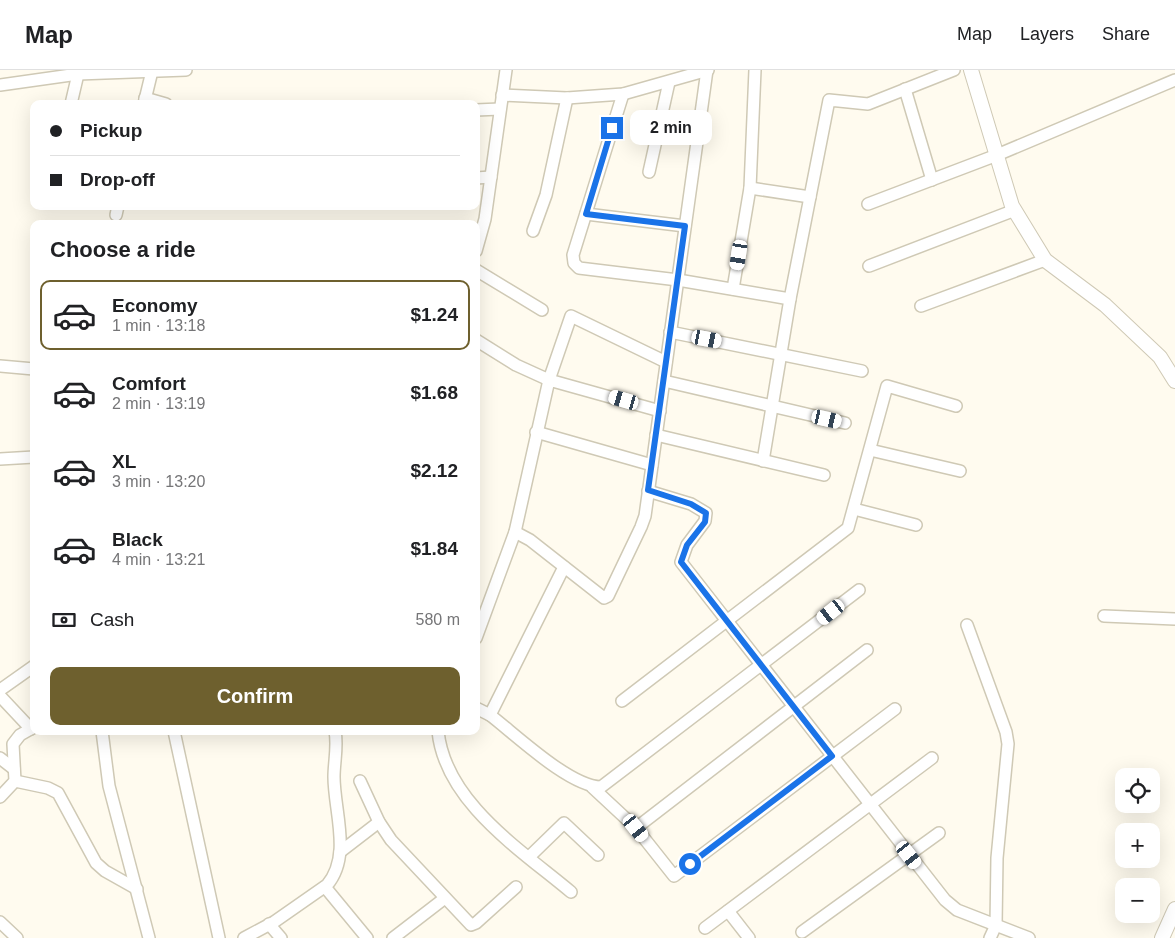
<!DOCTYPE html>
<meta charset="utf-8">
<style>
:root{--surface:#fff;--page:#f2f2f2;--text:#202124;--muted:#757577;--line:#e0e0e0;--accent:#6e602e}
body{margin:0;font-family:Helvetica,sans-serif;background:var(--page);color:var(--text);height:100vh;display:flex;flex-direction:column;font-size:19px;white-space:nowrap}
*{box-sizing:border-box;margin:0}
p{font-size:16px;color:var(--muted)}
.icon{flex:none;width:28px;height:28px;fill:none;stroke:currentColor;stroke-width:2;stroke-linecap:round;stroke-linejoin:round}
.map{position:relative;flex:1;overflow:hidden}
.sheet{position:absolute;left:30px;top:150px;width:450px;height:515px;display:flex;flex-direction:column;background:var(--surface);border-radius:10px;box-shadow:0 5px 20px #0002}
.sheet>*{flex:none}
.top-card{position:absolute;left:30px;top:30px;width:450px;height:110px;border-radius:10px;box-shadow:0 5px 20px #0002;display:grid;align-content:center;height:110px;padding:0 20px;background:var(--surface)}
.controls{position:absolute;left:1115px;top:698px;display:grid;gap:10px}
.controls a{display:grid;place-items:center;width:45px;height:45px;border-radius:10px;background:var(--surface);box-shadow:0 5px 20px #0002;font-size:25px}
.end{position:absolute;width:22px;height:22px;margin:-11px;border:6px solid #1a73e8;background:#fff;box-shadow:0 0 0 2px #fff}
.from{border-radius:50%}
.bubble{position:absolute;height:35px;border-radius:10px;background:var(--surface);box-shadow:0 5px 20px #0002;font-size:16px;font-weight:800;line-height:35px;text-align:center}
.car{position:absolute;width:15px;height:30px;margin:-15px -8px;border-radius:6px;box-shadow:0 0 4px 1px #0007;background:linear-gradient(#fff 24%,#345 0 40%,#fff 0 76%,#345 0 86%,#fff 0)}
.top-card b{display:flex;align-items:center;gap:18px;height:48px;font-size:19px}
.top-card b+b{border-top:1px solid var(--line)}
.top-card i{width:12px;height:12px;background:var(--text)}
ul{padding:0;list-style:none}
li{display:flex;align-items:center;gap:15px;height:70px;margin:0 10px 8px;padding:0 10px;border:2px solid transparent;border-radius:10px}
li div{flex:1}
li b{display:block;font-size:19px}
li em{font-style:normal;font-weight:800}
li.current{border-color:var(--accent)}
li>.icon{width:45px;height:45px;stroke-width:1.5}
h2{padding:0 20px;font-size:22px;line-height:60px}
.pay{display:flex;align-items:center;gap:12px;height:55px;padding:0 20px;font-size:19px}
.pay p{margin-inline-start:auto}
.primary-button{display:flex;gap:10px;margin-top:auto;padding:10px 20px}
.primary-button a{flex:1;height:58px;border-radius:10px;background:var(--accent);color:#fff;font-size:20px;font-weight:800;line-height:58px;text-align:center}
header{display:flex;align-items:center;gap:30px;box-sizing:border-box;height:70px;padding:0 25px;background:var(--surface);border-bottom:1px solid var(--line)}
header strong{font-size:24px}
nav{display:flex;gap:28px;margin-inline-start:auto;font-size:18px}
.map>svg:first-child{display:block}
.lines{fill:none;stroke-linecap:round;stroke-linejoin:round}
.minor-casing{stroke:#cfc9b5;stroke-width:14}
.tertiary-casing{stroke:#cfc9b5;stroke-width:16}
.minor{stroke:#fff;stroke-width:11}
.tertiary{stroke:#fff;stroke-width:14}
.route{stroke:#1a73e8;stroke-width:6}
</style>
<header>
<strong>Map</strong>
<nav><a>Map</a><a>Layers</a><a>Share</a></nav>
</header>
<div class="map">
<svg width="1175" height="868" viewBox="0 0 1175 868">
<rect width="100%" height="100%" fill="#fffbef"/>
<g class="lines">
<!-- minor casing -->
<g class="minor-casing">
<g id="minor">
<path d="M0 15 78 4 186 0"/>
<path d="M905 19 932 110"/>
<path d="M623 24 573 185 574 193 579 198 678 210 790 229"/>
<path d="M502 25 567 28 623 24 708 0"/>
<path d="M145 28 166 34"/>
<path d="M71 34 78 4"/>
<path d="M144 34 152 1"/>
<path d="M476 40 500 39"/>
<path d="M649 102 669 12"/>
<path d="M476 108 491 107"/>
<path d="M750 118 810 127"/>
<path d="M868 134 997 85 1175 10"/>
<path d="M586 144 685 156"/>
<path d="M116 145 118 136"/>
<path d="M533 161 546 125 567 28"/>
<path d="M476 181 485 149 506 0"/>
<path d="M869 196 1015 140"/>
<path d="M476 200 542 240"/>
<path d="M733 219 750 118 755 0"/>
<path d="M921 236 1045 190"/>
<path d="M670 262 862 301"/>
<path d="M476 270 516 295 549 310 571 246 666 292"/>
<path d="M0 296 34 299"/>
<path d="M664 311 845 353"/>
<path d="M536 362 652 395"/>
<path d="M656 365 824 405"/>
<path d="M870 380 960 401"/>
<path d="M0 389 34 387"/>
<path d="M763 391 790 229 829 30 868 34 954 0"/>
<path d="M648 421 691 434 706 443 705 451 687 475 681 492 945 830 957 840 1029 868"/>
<path d="M854 439 916 455"/>
<path d="M515 462 530 470 604 528 608 526 641 457 645 446 707 0"/>
<path d="M1104 546 1175 549"/>
<path d="M967 555 1006 662 1008 674 997 788 996 855 990 868"/>
<path d="M476 568 515 462 549 310 660 341"/>
<path d="M0 620 34 596"/>
<path d="M0 626 31 659"/>
<path d="M622 631 848 458 887 316 956 336"/>
<path d="M476 638 490 645C516 665 569 716 601 717L859 520"/>
<path d="M490 645 564 497"/>
<path d="M102 661 109 716 149 868"/>
<path d="M174 661 219 868"/>
<path d="M438 661C445 732 521 780 571 822"/>
<path d="M0 688 14 699"/>
<path d="M15 711 48 718 58 723 96 793 105 801 137 819"/>
<path d="M360 711 379 752 391 770 471 855 476 853 516 817"/>
<path d="M592 717 636 758 674 806 895 639"/>
<path d="M0 727 15 711 13 674 20 665 34 657"/>
<path d="M636 758 867 580"/>
<path d="M340 782 379 752"/>
<path d="M529 787 564 753 598 785"/>
<path d="M325 817 367 868"/>
<path d="M728 841 749 868"/>
<path d="M0 852 17 868"/>
<path d="M269 854 281 868"/>
<path d="M705 858 932 688"/>
<path d="M802 862 939 763"/>
<path d="M244 868 274 852 327 815C352 786 334 741 334 707 334 692 338 676 335 661"/>
<path d="M393 868 445 828"/>
</g>
</g>
<!-- tertiary casing -->
<g class="tertiary-casing">
<g id="tertiary">
<path d="M971 0 1012 136 1045 190 1105 235 1160 287 1175 311"/>
<path d="M1162 868 1175 839"/>
</g>
</g>
<!-- minor -->
<use href="#minor" class="minor"/>
<!-- tertiary -->
<use href="#tertiary" class="tertiary"/>
</g>
<g class="lines">
<!-- route -->
<path class="route" d="M612 58 586 144 685 156 648 420 691 434 706 443 705 452 687 475 681 492 832 686 690 794"/>
</g>
</svg>
<div class="controls">
<a><svg class="icon" aria-label="locate" viewBox="0 0 24 24"><circle cx="12" cy="12" r="6"/><path d="M12 2v4M12 18v4M2 12h4M18 12h4"/></svg></a>
<a>+</a>
<a>−</a>
</div>
<i class="end from" style="left:690px;top:794px"></i>
<i class="end" style="left:612px;top:58px"></i>
<div class="bubble" style="left:630px;top:40px;width:82px">2 min</div>
<i class="car" style="left:739px;top:185px;rotate:189deg"></i>
<i class="car" style="left:707px;top:269px;rotate:101deg"></i>
<i class="car" style="left:624px;top:330px;rotate:286deg"></i>
<i class="car" style="left:827px;top:349px;rotate:103deg"></i>
<i class="car" style="left:831px;top:542px;rotate:232deg"></i>
<i class="car" style="left:636px;top:758px;rotate:141deg"></i>
<i class="car" style="left:909px;top:785px;rotate:142deg"></i>
<div class="top-card">
<b><i class="from"></i>Pickup</b>
<b><i></i>Drop-off</b>
</div>
<section class="sheet">
<h2>Choose a ride</h2>
<ul>
<li class="current"><svg class="icon" aria-label="car" viewBox="0 0 24 24"><path d="M5 17H2v-5l4-1 3-4h7l3 4 3 1v5h-3M9 17h6M6 11h13"/><circle cx="7" cy="17" r="2"/><circle cx="17" cy="17" r="2"/></svg><div><b>Economy</b><p>1 min · 13:18</p></div><em>$1.24</em></li>
<li><svg class="icon" aria-label="car" viewBox="0 0 24 24"><path d="M5 17H2v-5l4-1 3-4h7l3 4 3 1v5h-3M9 17h6M6 11h13"/><circle cx="7" cy="17" r="2"/><circle cx="17" cy="17" r="2"/></svg><div><b>Comfort</b><p>2 min · 13:19</p></div><em>$1.68</em></li>
<li><svg class="icon" aria-label="car" viewBox="0 0 24 24"><path d="M5 17H2v-5l4-1 3-4h7l3 4 3 1v5h-3M9 17h6M6 11h13"/><circle cx="7" cy="17" r="2"/><circle cx="17" cy="17" r="2"/></svg><div><b>XL</b><p>3 min · 13:20</p></div><em>$2.12</em></li>
<li><svg class="icon" aria-label="car" viewBox="0 0 24 24"><path d="M5 17H2v-5l4-1 3-4h7l3 4 3 1v5h-3M9 17h6M6 11h13"/><circle cx="7" cy="17" r="2"/><circle cx="17" cy="17" r="2"/></svg><div><b>Black</b><p>4 min · 13:21</p></div><em>$1.84</em></li>
</ul>
<div class="pay"><svg class="icon" aria-label="cash" viewBox="0 0 24 24"><path d="M3 7h18v10H3z"/><circle cx="12" cy="12" r="2"/></svg>Cash<p>580 m</p></div>
<div class="primary-button"><a>Confirm</a></div>
</section>
</div>
